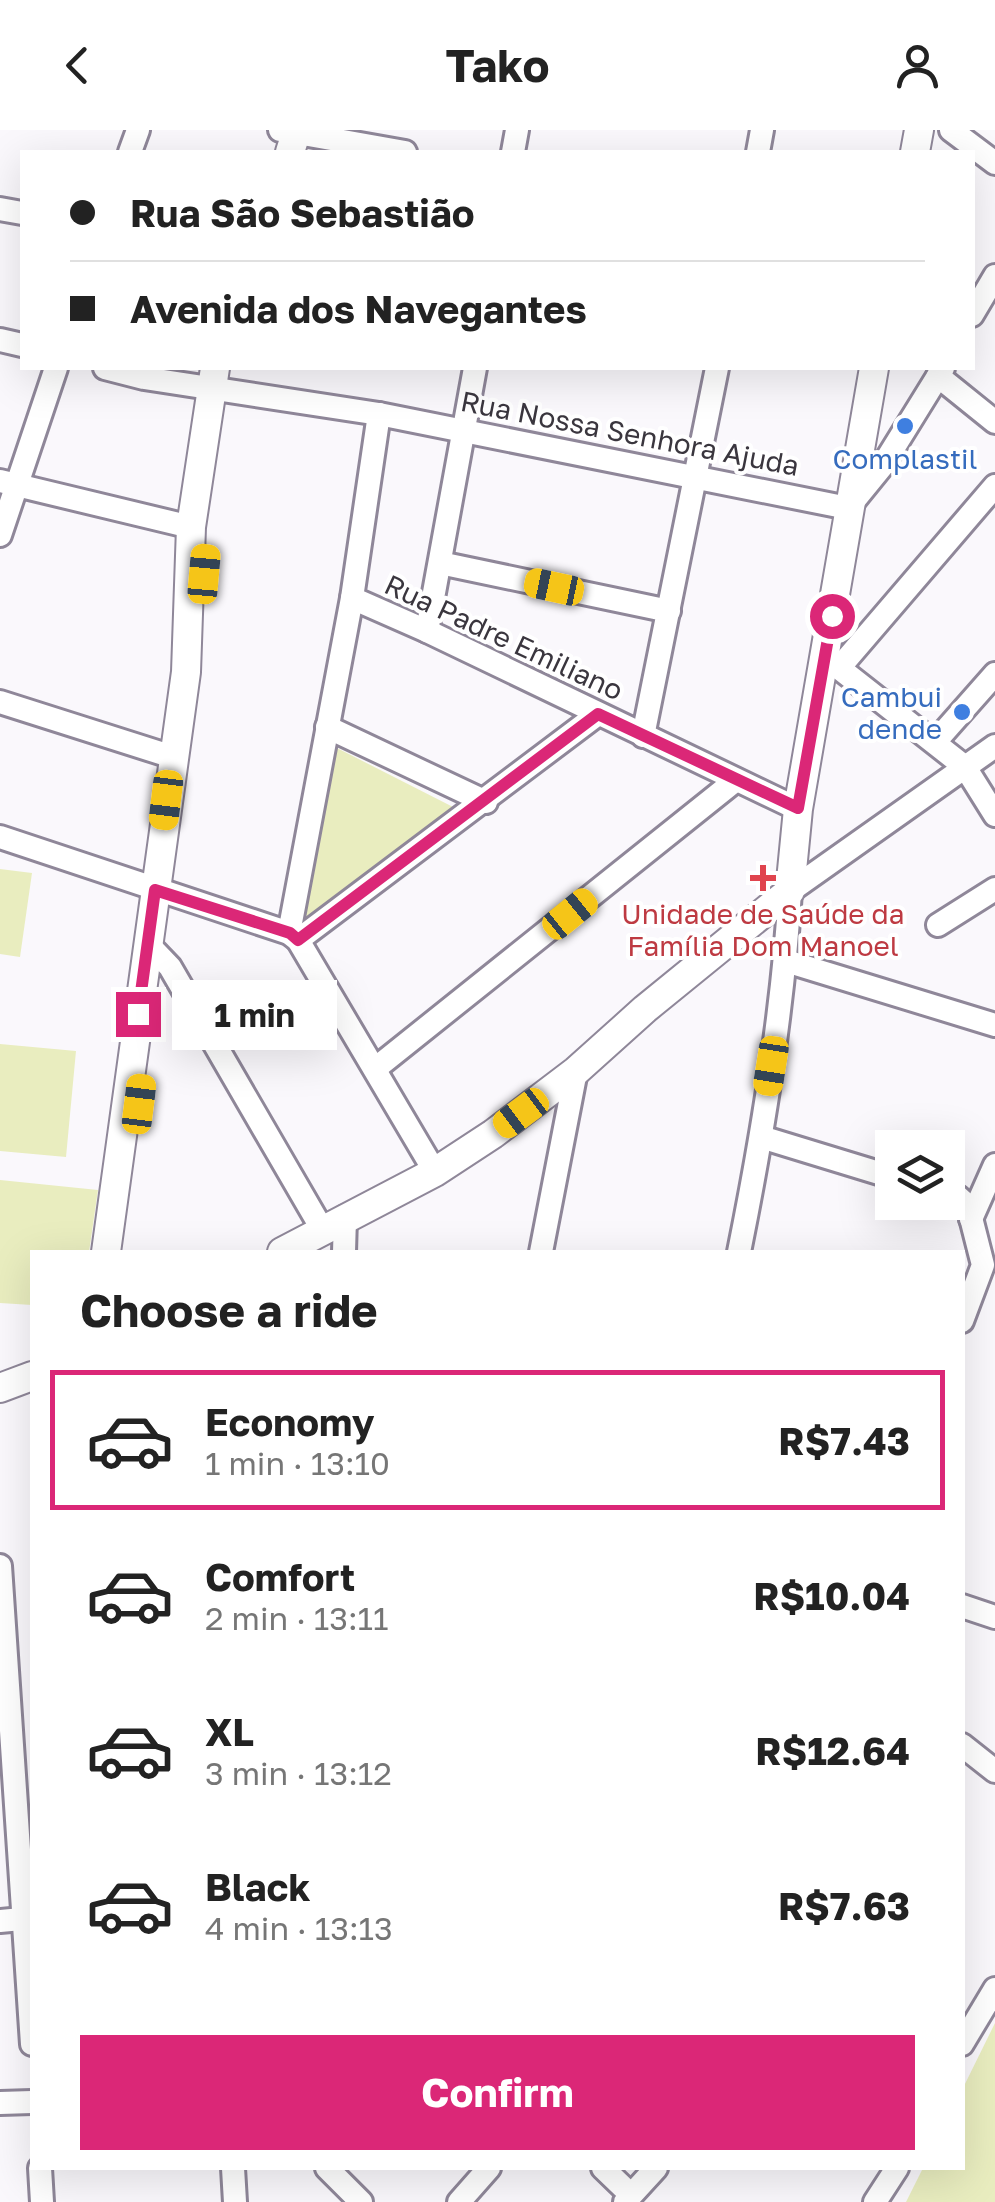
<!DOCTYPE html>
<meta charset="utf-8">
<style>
:root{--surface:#fff;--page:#f6f6f6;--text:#222;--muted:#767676;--line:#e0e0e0;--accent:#db2777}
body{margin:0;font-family:"Golos Text",sans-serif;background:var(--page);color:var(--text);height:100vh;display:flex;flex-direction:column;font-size:38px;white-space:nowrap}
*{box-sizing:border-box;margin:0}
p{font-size:32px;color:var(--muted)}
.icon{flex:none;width:55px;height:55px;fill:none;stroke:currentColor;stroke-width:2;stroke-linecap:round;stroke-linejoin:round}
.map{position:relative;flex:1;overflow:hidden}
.side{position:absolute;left:30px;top:1120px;width:935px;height:920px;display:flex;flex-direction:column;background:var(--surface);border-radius:0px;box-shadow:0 10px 40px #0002}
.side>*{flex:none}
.top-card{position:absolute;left:20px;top:20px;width:955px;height:220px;border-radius:0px;box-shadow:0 10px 40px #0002;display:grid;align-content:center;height:220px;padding:0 50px;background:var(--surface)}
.fabs{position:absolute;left:875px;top:1000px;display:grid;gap:20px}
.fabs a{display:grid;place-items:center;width:90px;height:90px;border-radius:0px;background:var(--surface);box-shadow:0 10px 40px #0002;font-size:50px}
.end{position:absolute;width:45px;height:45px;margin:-22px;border:12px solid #db2777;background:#fff;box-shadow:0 0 0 5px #fff}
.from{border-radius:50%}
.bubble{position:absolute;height:70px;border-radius:0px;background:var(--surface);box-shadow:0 10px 40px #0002;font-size:32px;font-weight:700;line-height:70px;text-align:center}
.car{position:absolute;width:30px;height:60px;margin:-30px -15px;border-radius:12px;box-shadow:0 0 8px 2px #0007;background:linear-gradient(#f5c518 24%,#345 0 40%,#f5c518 0 76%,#345 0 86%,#f5c518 0)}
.top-card b{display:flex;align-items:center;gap:35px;height:95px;font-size:38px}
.top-card b+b{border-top:2px solid var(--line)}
.top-card i{width:25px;height:25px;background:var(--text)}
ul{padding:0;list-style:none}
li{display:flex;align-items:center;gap:30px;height:140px;margin:0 20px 15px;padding:0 30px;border:5px solid transparent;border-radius:0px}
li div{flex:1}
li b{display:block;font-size:38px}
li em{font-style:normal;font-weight:700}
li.current{border-color:var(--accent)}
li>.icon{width:90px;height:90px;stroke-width:1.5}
h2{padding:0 50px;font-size:45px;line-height:120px}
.primary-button{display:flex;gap:20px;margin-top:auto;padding:20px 50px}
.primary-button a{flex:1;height:115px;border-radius:0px;background:var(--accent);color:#fff;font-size:40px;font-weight:700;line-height:115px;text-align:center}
header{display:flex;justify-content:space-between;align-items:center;height:130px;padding:0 50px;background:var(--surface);font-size:45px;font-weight:700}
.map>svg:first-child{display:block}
.green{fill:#e9edbf}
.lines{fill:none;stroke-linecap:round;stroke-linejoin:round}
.minor-casing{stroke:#8f8799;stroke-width:28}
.major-casing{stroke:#8f8799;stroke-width:32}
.minor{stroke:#fff;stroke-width:22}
.major{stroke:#fff;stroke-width:28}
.route{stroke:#db2777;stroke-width:12}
.shop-dot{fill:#3f7fe0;stroke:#fff;stroke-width:4}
.health-dot{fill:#e0444e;stroke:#fff;stroke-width:4}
.labels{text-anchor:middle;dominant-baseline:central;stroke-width:8;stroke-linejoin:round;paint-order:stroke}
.street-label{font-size:28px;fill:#3a363e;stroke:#fff}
.shop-label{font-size:28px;fill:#366cbe;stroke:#fff}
.health-label{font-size:28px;fill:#be3a42;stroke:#fff}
</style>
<header><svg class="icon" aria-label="back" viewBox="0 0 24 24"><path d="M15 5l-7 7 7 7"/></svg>Tako<svg class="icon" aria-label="person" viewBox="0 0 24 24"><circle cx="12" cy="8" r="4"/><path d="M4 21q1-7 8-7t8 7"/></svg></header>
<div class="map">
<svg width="995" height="2072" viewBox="0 0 995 2072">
<rect width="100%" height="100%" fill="#faf8fc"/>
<!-- green -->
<g class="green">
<path d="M331 615 457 679 308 795 300 789Z"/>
<path d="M0 739 32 743 20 827 0 824Z"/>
<path d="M0 914 76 921 66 1027 0 1021Z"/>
<path d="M0 1050 98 1060 89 1122H32V1175L0 1173Z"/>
<path d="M995 1893V2072H906L923 2038H962L963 1958Z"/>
</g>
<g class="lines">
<!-- minor casing -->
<g class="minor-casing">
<g id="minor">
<path d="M280 0 405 22"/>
<path d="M951 0 995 33"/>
<path d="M130 22 138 0"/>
<path d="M513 22 517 0"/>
<path d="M758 22 762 0"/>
<path d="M0 79 22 83"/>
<path d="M972 185 995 146"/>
<path d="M0 210 22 215"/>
<path d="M105 238 144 248 379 284 848 378 883 335 943 238"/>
<path d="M938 246 995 292"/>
<path d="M379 284 352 468 427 501 798 679"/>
<path d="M0 351 191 397"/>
<path d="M0 405 56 238"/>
<path d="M440 433 669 481"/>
<path d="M427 501 475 238"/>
<path d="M829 534 839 538 965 637 995 685"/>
<path d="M839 538 995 356"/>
<path d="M0 572 173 627"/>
<path d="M327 597 486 672"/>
<path d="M643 606 717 238"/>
<path d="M935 612 995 544"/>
<path d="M0 707 289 803 298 810 598 584"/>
<path d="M938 795 995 759"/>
<path d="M289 803 352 468"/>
<path d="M298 810 435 1042"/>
<path d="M148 814 170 837 322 1099"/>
<path d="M786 831 995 895"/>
<path d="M376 938 736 650"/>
<path d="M761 1007 892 1047"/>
<path d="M948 1063 958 1067 968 1076 983 1135 962 1191"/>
<path d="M971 1089 995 1035"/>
<path d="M344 1122 345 1087"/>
<path d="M541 1122 576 941"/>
<path d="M739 1122C763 1003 783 882 790 761L995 616"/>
<path d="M0 1436 32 1914"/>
<path d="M962 1476 995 1487"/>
<path d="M962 1615 995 1641"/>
<path d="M0 1791 32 1788"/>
<path d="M962 1914 995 1859"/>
<path d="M0 1973 32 1972"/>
<path d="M40 2038 42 2072"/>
<path d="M233 2038 235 2072"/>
<path d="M327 2038 361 2072"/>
<path d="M603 2038 631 2065"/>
<path d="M459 2072 489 2038"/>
<path d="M625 2072 656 2038"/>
<path d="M875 2072 897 2038"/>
</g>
</g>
<!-- major casing -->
<g class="major-casing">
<g id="major">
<path d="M290 22 297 0"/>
<path d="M915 22 919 0"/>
<path d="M106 1122 186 542 191 397 215 238"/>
<path d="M282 1122 435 1042 493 1004 576 941 645 879 790 761 798 679 874 238"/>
<path d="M0 1258 32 1246"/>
</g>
</g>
<!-- minor -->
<use href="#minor" class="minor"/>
<!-- major -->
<use href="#major" class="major"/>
</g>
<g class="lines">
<!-- route -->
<path class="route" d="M138 884 155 760 290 803 298 810 598 584 798 678 832 486"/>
</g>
<!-- markers -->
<g class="shop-dot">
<circle cx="905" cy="296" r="10"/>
<circle cx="962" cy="582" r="10"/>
</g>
<path class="health-dot" d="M758 733h10v10h10v10h-10v10h-10v-10h-10v-10h10z"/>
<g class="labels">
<!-- street labels -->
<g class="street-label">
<text transform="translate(630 303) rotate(11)">Rua Nossa Senhora Ajuda</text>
<text transform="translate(504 507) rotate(25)">Rua Padre Emiliano</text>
</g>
<!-- shop labels -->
<g class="shop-label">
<text x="905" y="328">Complastil</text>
<text x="942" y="566" text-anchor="end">Cambui<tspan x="942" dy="32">dende</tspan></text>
</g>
<!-- health labels -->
<g class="health-label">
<text x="763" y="783">Unidade de Saúde da<tspan x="763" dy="32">Família Dom Manoel</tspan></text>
</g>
</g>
</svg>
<div class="fabs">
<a><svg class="icon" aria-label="layers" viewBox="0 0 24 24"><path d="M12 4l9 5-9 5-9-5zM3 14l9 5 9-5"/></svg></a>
</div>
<i class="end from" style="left:832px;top:486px"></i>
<i class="end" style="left:138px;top:884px"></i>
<div class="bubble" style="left:172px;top:850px;width:165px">1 min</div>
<i class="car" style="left:204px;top:444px;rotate:5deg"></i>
<i class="car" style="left:554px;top:457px;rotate:282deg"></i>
<i class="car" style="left:166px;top:670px;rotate:187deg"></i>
<i class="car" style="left:570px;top:784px;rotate:51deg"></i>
<i class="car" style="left:771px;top:936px;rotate:189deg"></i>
<i class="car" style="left:139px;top:974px;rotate:7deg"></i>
<i class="car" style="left:521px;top:983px;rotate:233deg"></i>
<div class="top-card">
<b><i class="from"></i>Rua São Sebastião</b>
<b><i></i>Avenida dos Navegantes</b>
</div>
<section class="side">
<h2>Choose a ride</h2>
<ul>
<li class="current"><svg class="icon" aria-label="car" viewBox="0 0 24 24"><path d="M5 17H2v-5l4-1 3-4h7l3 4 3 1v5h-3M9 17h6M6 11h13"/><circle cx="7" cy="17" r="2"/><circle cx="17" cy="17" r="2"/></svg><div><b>Economy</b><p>1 min · 13:10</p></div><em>R$7.43</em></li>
<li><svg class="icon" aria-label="car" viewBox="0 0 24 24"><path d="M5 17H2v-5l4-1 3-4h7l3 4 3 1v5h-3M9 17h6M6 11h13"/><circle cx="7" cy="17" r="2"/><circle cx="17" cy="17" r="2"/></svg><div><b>Comfort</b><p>2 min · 13:11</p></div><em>R$10.04</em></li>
<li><svg class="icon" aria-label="car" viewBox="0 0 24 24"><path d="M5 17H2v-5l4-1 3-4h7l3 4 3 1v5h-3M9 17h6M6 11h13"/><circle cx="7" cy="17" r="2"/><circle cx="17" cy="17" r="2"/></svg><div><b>XL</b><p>3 min · 13:12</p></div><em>R$12.64</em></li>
<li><svg class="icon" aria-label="car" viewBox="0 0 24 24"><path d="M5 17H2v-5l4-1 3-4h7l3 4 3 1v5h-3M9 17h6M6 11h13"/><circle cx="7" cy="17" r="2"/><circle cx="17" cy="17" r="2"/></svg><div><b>Black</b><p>4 min · 13:13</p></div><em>R$7.63</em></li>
</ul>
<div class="primary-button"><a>Confirm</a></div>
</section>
</div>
